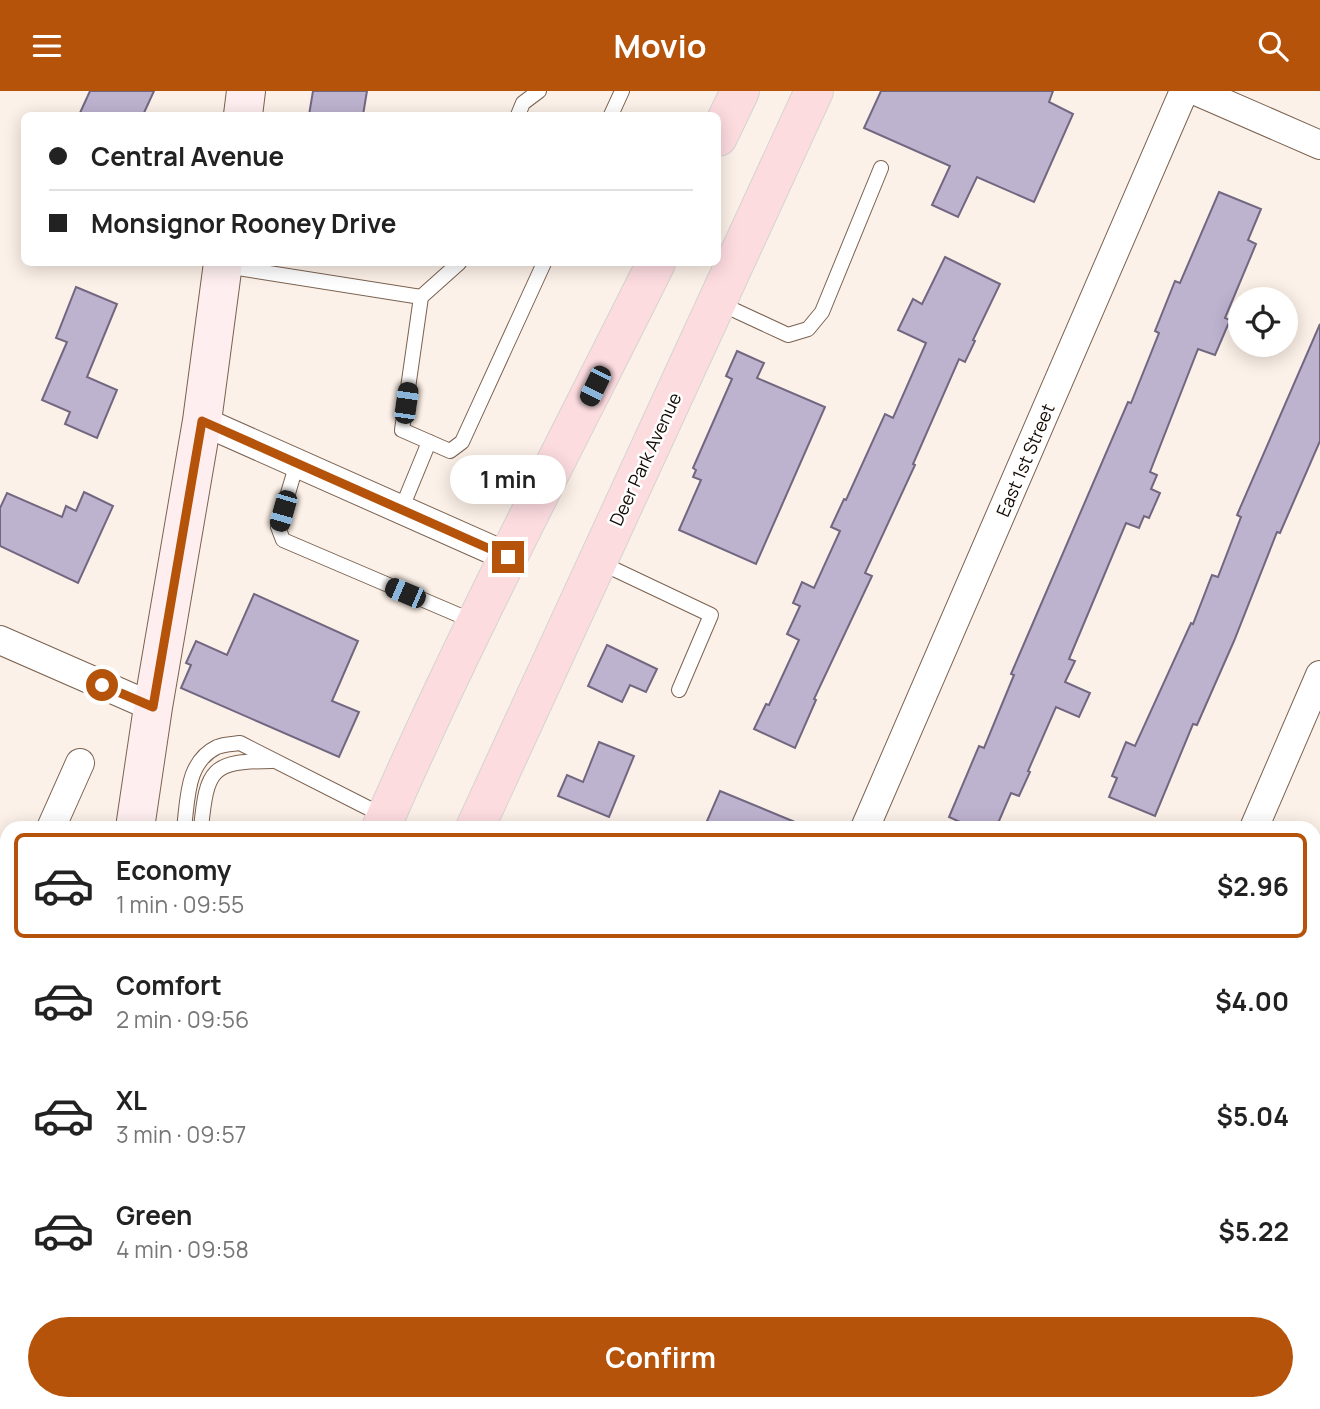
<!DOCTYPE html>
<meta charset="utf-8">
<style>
:root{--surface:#fff;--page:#f6f6f6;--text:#222;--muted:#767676;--line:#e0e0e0;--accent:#b45309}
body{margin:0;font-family:Manrope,sans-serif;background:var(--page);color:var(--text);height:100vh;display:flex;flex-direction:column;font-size:26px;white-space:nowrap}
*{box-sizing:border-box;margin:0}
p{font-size:23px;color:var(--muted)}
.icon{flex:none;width:38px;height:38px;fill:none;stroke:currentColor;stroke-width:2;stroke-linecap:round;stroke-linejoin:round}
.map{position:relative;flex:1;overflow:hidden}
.details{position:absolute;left:0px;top:730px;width:1321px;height:590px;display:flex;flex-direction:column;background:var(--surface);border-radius:21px 21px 0 0;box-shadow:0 4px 18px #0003}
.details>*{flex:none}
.guide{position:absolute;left:21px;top:21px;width:700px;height:154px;border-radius:10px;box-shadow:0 4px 18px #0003;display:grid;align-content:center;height:154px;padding:0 28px;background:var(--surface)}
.fabs{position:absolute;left:1228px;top:196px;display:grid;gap:14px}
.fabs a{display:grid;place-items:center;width:70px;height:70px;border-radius:50%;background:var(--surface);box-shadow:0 4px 18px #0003;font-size:35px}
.end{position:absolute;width:32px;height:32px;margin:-16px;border:9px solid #b45309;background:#fff;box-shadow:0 0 0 4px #fff}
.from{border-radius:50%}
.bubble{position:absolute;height:49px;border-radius:24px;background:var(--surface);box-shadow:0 4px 18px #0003;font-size:23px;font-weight:700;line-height:49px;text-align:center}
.car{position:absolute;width:21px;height:42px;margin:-21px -10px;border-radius:9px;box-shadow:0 0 5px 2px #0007;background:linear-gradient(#222 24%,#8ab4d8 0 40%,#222 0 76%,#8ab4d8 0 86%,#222 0)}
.guide b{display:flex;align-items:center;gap:24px;height:66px;font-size:26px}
.guide b+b{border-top:2px solid var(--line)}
.guide i{width:18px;height:18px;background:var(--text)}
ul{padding:12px 0 0;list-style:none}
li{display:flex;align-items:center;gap:21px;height:105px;margin:0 14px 10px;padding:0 14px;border:4px solid transparent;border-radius:10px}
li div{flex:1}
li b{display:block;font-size:26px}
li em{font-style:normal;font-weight:700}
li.active{border-color:var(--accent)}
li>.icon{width:63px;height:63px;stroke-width:1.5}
.button{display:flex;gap:14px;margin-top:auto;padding:14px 28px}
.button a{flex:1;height:80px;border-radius:42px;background:var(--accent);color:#fff;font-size:28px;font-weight:700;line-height:80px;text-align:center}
header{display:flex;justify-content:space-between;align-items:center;height:91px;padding:0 28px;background:var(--accent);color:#fff;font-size:32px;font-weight:700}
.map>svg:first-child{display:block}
.building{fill:#beb3cf;stroke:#726781;stroke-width:2}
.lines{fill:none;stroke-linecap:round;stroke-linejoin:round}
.lane-casing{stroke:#7b6250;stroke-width:16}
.street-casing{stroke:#7b6250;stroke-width:30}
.secondary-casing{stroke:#7b6250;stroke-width:40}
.primary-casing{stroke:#d5d3d2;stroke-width:40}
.lane{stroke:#fff;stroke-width:14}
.street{stroke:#fff;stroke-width:28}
.secondary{stroke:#feeeef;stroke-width:38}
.primary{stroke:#fddce0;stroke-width:38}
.route{stroke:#b45309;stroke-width:9}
.labels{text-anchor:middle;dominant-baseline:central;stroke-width:5;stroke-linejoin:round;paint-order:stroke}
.street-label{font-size:18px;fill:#130a04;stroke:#fff}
</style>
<header><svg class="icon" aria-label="menu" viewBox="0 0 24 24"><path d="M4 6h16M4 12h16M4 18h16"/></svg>Movio<svg class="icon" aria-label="search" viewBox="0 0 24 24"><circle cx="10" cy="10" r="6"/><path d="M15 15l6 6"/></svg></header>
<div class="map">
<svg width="1320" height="1318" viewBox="0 0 1320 1318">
<rect width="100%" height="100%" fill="#fcf1e8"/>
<!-- building -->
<g class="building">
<path d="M90 0H154L143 24H79Z"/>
<path d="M313 0H367L363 24H309Z"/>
<path d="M881 0H1053L1049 11 1073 23 1034 111 977 86 958 126 932 114 950 75 864 37Z"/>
<path d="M1219 101 1261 118 1248 149 1256 153 1225 227 1230 229 1215 264 1198 258 1150 381 1157 384 1151 398 1160 402 1149 427 1144 425 1139 437 1126 432 1069 568 1075 570 1065 591 1090 602 1079 626 1056 616 1028 680 1030 681 1019 705 1011 702 996 737H973L949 726 979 655 984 657 1014 584 1011 583 1128 311 1131 312 1159 242 1155 240 1175 190 1180 192Z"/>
<path d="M945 166 1000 193 973 249 975 250 965 271 959 268 913 373 915 374 865 482 872 485 814 608 816 609 795 657 754 638 766 613 769 614 799 549 787 543 800 515 793 512 802 491 814 497 840 440 831 436 844 408 846 409 885 323 893 327 926 252 898 239 913 208 922 213Z"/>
<path d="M76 196 117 213 87 286 117 299 97 347 65 333 70 321 42 309 67 251 56 247Z"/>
<path d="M1320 233V350L1280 442 1277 441 1234 550 1197 634 1193 633 1155 725 1109 706 1117 687 1112 685 1126 651 1135 655 1191 532 1193 533 1212 484 1218 486 1241 426 1237 424Z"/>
<path d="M737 260 764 272 757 287 825 316 756 473 679 439 701 389 693 386 696 379 693 377 732 288 726 285Z"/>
<path d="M84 401 113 415 78 492 0 455V417L7 402 62 426 66 415 76 420Z"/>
<path d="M254 503 358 550 332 610 359 621 339 666 181 597 191 574 186 572 196 550 227 564Z"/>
<path d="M607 554 657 578 646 601 630 594 622 611 588 595Z"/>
<path d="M599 651 634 665 609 726 558 705 567 684 583 691Z"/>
<path d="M720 700 807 736V737H704Z"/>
</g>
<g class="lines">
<!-- lane casing -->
<g class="lane-casing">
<g id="lane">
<path d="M518 24 523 12 539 0"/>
<path d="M611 24 622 0"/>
<path d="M459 172 421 206 402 339 450 360 462 351 544 172"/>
<path d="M225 175 421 206"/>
<path d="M719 212 788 244 808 238 822 221 881 77"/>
<path d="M297 372 278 436 283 449 475 531"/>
<path d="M401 419 429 351"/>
<path d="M599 471 711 524 679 599"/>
<path d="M184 737C188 708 186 671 217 656 224 653 233 653 240 652L384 725"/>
<path d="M201 737C207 678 211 670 272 670"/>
<path d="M483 1312 495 1318"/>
</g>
</g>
<!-- street casing -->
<g class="street-casing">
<g id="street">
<path d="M1196 0 1320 54"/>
<path d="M202 330 508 466"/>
<path d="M0 549 153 616"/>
<path d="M51 737 80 672"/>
<path d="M865 737 1184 0"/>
<path d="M1254 737 1320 584"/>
<path d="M0 854 7 838"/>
<path d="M1314 1115 1320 1117"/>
<path d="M612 1318 614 1312"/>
<path d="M1000 1318 1002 1312"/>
</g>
</g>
<!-- secondary casing -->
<g class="secondary-casing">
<g id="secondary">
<path d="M243 24 246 0"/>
<path d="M135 737 153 616 202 330 223 172"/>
<path d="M55 1318V1312"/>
</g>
</g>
<!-- primary casing -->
<g class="primary-casing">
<g id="primary">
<path d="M718 46 740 0"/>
<path d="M381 737C464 545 563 359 656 172"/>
<path d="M475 737 814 0"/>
<path d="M131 1318 133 1312"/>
<path d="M206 1318 209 1312"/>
</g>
</g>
<!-- lane -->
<use href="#lane" class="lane"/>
<!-- street -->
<use href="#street" class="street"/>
<!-- secondary -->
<use href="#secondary" class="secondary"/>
<!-- primary -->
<use href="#primary" class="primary"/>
</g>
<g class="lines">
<!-- route -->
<path class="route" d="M102 594 153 616 202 330 508 466"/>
</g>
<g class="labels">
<!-- street labels -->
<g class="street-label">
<text transform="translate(645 368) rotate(-65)">Deer Park Avenue</text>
<text transform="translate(1025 369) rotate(-67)">East 1st Street</text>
</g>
</g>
</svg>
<div class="fabs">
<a><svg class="icon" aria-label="locate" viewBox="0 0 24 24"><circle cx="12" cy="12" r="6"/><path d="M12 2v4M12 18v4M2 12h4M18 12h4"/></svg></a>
</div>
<i class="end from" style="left:102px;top:594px"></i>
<i class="end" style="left:508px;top:466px"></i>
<div class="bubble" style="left:450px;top:364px;width:116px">1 min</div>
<i class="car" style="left:595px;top:295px;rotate:206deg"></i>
<i class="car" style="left:406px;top:312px;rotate:8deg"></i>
<i class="car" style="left:283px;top:420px;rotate:196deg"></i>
<i class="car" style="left:405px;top:502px;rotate:293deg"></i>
<div class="guide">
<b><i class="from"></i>Central Avenue</b>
<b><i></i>Monsignor Rooney Drive</b>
</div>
<section class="details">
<ul>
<li class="active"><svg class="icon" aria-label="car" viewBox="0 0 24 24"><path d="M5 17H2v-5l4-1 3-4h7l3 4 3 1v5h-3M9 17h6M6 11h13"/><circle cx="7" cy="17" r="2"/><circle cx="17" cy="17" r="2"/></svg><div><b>Economy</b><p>1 min · 09:55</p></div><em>$2.96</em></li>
<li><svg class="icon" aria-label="car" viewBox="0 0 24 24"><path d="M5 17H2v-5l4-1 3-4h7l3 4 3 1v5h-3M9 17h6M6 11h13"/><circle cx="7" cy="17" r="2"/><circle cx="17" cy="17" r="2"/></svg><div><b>Comfort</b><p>2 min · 09:56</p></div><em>$4.00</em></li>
<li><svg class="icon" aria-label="car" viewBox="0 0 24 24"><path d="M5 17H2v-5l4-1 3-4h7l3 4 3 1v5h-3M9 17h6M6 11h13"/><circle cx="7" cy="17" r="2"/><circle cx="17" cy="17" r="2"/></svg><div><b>XL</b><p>3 min · 09:57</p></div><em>$5.04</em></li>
<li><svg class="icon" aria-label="car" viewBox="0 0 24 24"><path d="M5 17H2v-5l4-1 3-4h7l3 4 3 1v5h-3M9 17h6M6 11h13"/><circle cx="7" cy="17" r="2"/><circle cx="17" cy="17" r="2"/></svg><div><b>Green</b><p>4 min · 09:58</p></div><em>$5.22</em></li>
</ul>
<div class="button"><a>Confirm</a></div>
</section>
</div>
